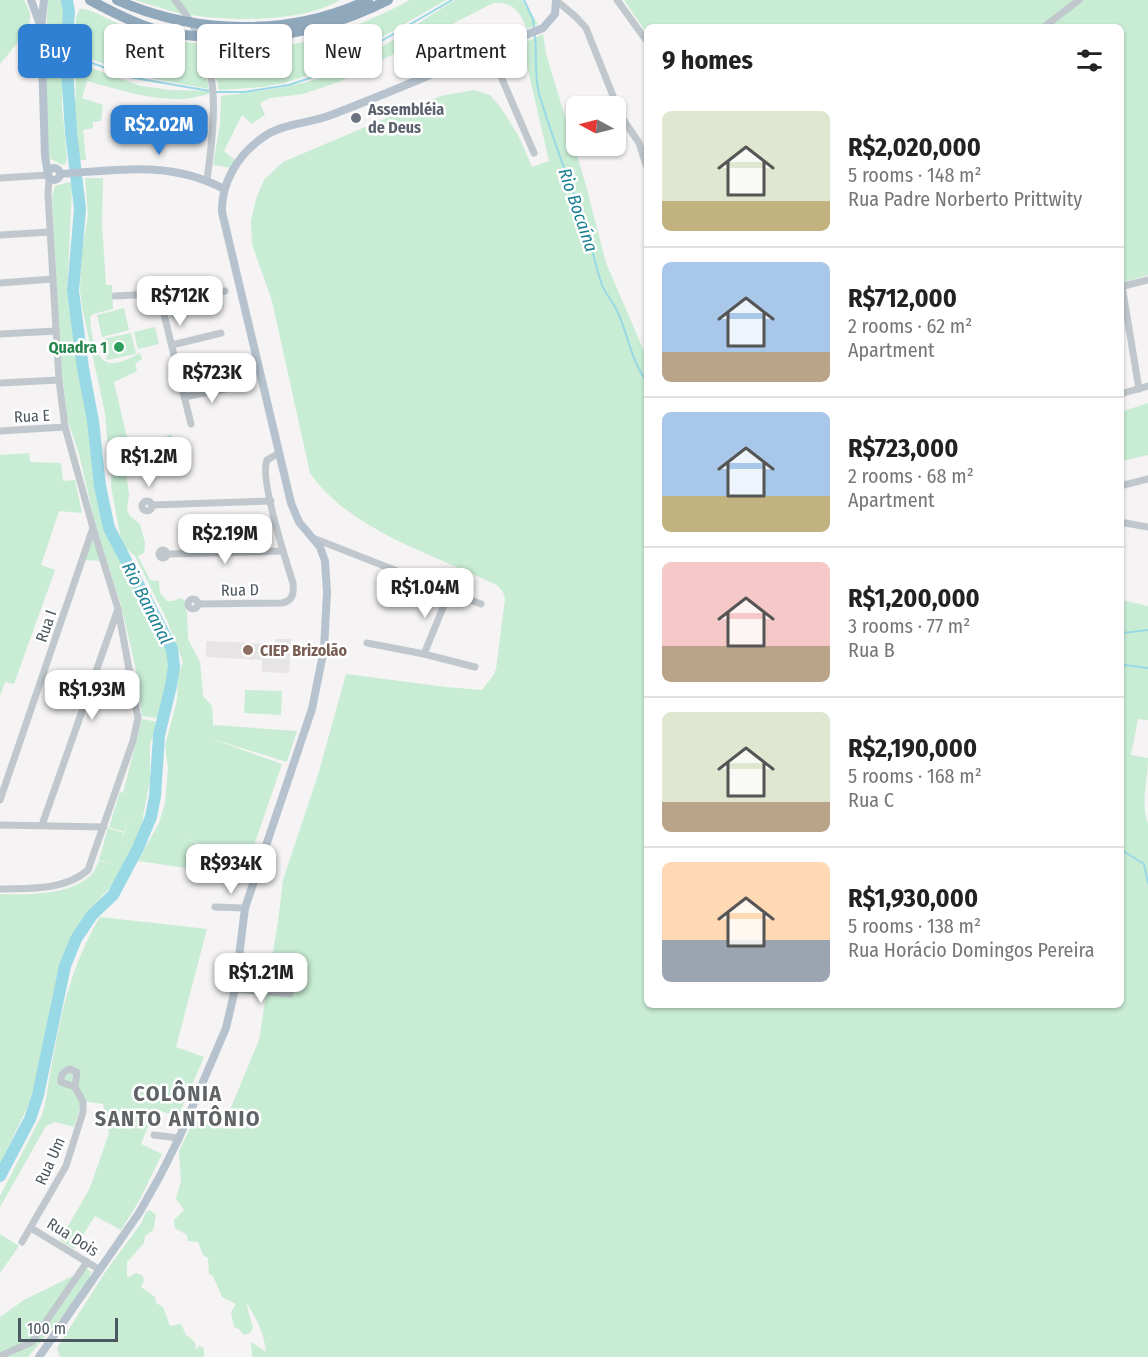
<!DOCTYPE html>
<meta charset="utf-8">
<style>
:root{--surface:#fff;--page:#f2f2f2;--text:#222;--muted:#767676;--line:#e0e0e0;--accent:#2f7fd3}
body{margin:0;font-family:"Fira Sans Condensed",sans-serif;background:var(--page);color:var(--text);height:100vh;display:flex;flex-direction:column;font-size:22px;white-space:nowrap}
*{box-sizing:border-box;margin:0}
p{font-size:20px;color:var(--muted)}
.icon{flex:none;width:33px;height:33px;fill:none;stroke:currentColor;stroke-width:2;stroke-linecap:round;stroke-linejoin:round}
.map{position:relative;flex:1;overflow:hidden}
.side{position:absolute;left:644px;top:24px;width:480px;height:984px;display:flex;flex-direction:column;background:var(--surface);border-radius:9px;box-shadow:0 2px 4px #0004}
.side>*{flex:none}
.hud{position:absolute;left:18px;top:24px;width:536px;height:54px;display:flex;gap:12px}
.needle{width:39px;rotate:277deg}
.controls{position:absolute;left:566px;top:96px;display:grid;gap:12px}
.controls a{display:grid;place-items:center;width:60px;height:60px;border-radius:9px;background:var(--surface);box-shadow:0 2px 4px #0004;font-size:30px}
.scale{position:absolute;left:18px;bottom:15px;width:100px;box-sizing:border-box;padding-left:6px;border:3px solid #4c575f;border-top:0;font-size:16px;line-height:21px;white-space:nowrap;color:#4c575f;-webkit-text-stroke:4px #fff;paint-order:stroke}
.price{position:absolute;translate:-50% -51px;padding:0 14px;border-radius:12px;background:#fff;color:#222;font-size:20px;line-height:39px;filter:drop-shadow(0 2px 3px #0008)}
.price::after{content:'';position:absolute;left:50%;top:36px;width:18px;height:14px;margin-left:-9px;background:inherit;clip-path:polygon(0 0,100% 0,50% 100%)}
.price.selected{background:var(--accent);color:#fff}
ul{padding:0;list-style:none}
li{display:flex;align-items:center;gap:18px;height:150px;padding:0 18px}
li+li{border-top:2px solid var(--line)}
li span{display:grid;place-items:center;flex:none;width:168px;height:120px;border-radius:9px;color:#555}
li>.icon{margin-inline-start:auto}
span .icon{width:72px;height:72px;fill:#fffc;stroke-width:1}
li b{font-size:26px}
h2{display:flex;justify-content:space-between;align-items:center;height:72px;padding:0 18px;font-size:26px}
.pill{padding:0 21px;border-radius:9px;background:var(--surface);box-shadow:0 2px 4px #0004;font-size:21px;line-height:54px}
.pill.selected{background:var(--accent);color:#fff}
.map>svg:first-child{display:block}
.education{fill:#e6e4e4}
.green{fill:#c8ecd4}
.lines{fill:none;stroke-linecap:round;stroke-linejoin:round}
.stream{stroke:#99d9e5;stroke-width:2}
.river{stroke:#99d9e5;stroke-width:12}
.minor{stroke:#c0c8cd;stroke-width:7}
.major{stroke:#b6c3ce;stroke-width:8}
.highway{stroke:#90a8bc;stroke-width:10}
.worship-dot{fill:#6b7280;stroke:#fff;stroke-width:2}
.leisure-dot{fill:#2e9e5b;stroke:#fff;stroke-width:2}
.education-dot{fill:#8d6e63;stroke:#fff;stroke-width:2}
.labels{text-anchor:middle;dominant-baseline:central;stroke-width:5;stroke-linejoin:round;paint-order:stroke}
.worship-label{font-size:16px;font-weight:bold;fill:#5b616d;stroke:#fff;text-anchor:start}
.leisure-label{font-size:16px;font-weight:bold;fill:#27864d;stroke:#fff;text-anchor:end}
.street-label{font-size:16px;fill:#4c575f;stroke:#fff}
.education-label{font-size:16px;font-weight:bold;fill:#785e54;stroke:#fff;text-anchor:start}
.water-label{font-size:18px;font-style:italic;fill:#1b8194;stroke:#fff}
.district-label{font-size:22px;font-weight:bold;letter-spacing:1.5px;fill:#606467;stroke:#fff}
</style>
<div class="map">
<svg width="1148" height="1357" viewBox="0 0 1148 1357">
<rect width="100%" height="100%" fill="#f5f3f3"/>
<!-- education -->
<path class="education" d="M 275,639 L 291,639 L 289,673 L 262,672 L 262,660 L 206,657 L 206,641 L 275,644 Z"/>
<!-- green -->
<g class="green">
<path d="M 0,0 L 24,0 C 27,6 31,12 30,19 C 29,31 8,54 0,64 Z"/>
<path d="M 48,0 L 64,0 L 62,107 L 67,157 L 66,163 L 62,165 L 49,158 L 44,68 Z"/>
<path d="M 135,0 L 173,0 L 184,15 Z"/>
<path d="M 178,0 L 340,0 C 301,23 233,21 190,15 Z"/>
<path d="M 410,0 L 446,0 L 337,63 L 318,72 L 284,83 L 262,87 L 219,90 L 210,48 C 278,57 351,32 410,0 Z"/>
<path d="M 455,0 L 522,0 L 538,24 L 527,29 C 520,12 513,1 493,3 L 339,82 L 303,94 L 270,98 L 260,103 L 265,115 L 252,124 L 242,115 L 224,151 L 235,160 L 232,168 L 213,165 L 220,124 L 221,96 C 258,91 298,88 333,73 C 376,55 415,24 455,0 Z"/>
<path d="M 624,0 L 1148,0 L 1148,275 L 1121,283 L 1120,27 L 646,27 L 646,32 Z"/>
<path d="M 80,9 C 89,8 98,14 106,18 C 138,34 165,39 200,44 L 209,89 L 134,75 L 75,53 L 76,17 Z"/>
<path d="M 543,34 L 546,54 L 585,182 L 606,263 L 646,356 L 646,1005 L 1120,1005 L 1121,600 L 1148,606 L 1148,720 L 1138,719 L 1131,755 L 1148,758 C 1148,781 1140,802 1148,824 L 1148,1357 L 252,1357 L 251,1342 L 266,1352 C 264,1333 257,1318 246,1303 L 253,1328 L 250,1333 L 244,1335 L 239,1329 L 234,1327 L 231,1312 L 236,1304 L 222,1297 L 213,1276 L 209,1274 L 208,1258 L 203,1255 L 198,1242 L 188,1241 L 187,1235 L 175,1228 L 174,1220 L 184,1210 L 176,1199 L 181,1181 L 179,1151 L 194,1120 L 222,1129 L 259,1040 L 278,921 L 283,880 L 318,775 L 346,674 L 446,687 L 482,690 L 493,676 L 496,669 L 505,599 L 503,592 L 498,586 C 437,555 351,532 310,473 L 272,301 L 252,244 L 251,221 L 256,199 L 264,180 L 283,162 L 396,114 L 441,96 L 474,90 L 490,95 L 501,108 L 518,135 L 532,167 L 549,161 L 522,44 Z"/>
<path d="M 75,62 L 141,86 L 171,90 L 209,91 L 209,94 C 200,96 190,99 181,99 C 149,100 117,89 87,81 L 82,98 L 103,105 L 101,121 L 93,122 L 93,128 L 83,130 L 86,160 L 80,160 L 77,156 L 71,116 L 76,96 Z"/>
<path d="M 85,178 L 103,178 L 102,225 L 106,285 L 112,285 L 113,309 L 93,314 L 90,317 C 91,331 94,364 113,363 C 122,363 132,357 140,353 L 142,359 L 135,364 L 137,371 L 114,382 L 126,434 L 133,449 L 172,434 L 171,473 L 157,474 L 147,460 L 124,461 L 129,494 L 127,510 L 130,516 L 140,524 L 145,543 L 144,553 L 138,556 L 150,580 L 159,581 L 160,593 L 167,601 L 173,601 L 181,598 L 184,600 L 187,613 L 188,639 L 200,662 L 203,696 L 212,706 L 213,725 L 297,731 L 287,762 L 209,738 L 282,764 L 249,860 L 176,835 L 254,864 L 250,877 L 138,861 L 159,823 L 165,803 L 168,768 L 165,746 L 177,700 L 178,674 L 183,662 L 166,618 L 135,556 L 122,545 L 111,486 L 112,463 L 107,439 L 105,413 L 82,307 L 80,290 L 82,249 L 88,215 Z"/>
<path d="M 70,182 L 72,187 L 67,295 L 91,417 L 98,489 L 107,529 L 154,619 L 168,653 L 169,676 L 159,718 L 142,716 L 135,665 L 121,605 L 96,527 L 79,454 L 67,418 L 61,362 L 52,197 L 55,186 Z"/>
<path d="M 222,297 L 224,307 L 173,319 L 170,310 Z"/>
<path d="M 124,308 L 129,330 L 102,337 L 97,315 Z"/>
<path d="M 155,327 L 159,344 L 138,349 L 134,332 Z"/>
<path d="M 131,333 L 136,354 L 107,360 L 103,339 Z"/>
<path d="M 1148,403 L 1148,455 L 1121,461 L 1121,412 Z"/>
<path d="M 29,453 L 30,462 L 61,463 L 63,481 L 75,480 L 82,513 L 59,511 L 41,565 L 55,570 L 14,684 L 5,682 L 0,696 L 0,455 Z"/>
<path d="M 94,536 L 100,561 L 84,560 Z"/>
<path d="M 245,690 L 282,691 L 281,715 L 244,713 Z"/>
<path d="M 142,719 L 158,722 L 150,744 L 150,780 L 140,832 L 130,858 L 118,879 L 86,913 L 69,941 L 57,976 L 34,1088 L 27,1108 L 0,1164 L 0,894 C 26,895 69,895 89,877 C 94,873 96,867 99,861 L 115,865 L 99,860 L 108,828 L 124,833 L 119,851 L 130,815 L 124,832 L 109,827 L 120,792 L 123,793 Z"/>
<path d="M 100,917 L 207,929 L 176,1047 L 204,1057 L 178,1117 L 155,1109 L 141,1144 L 162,1154 L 139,1201 L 121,1230 L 95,1216 L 74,1249 L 60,1240 L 90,1188 L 109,1133 L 103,1104 L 82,1101 L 74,1127 L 55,1122 L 46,1126 L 0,1207 L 0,1196 L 42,1115 L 45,1104 C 56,1040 65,974 100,917 Z"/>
<path d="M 150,1210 L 156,1215 L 153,1230 L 145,1236 L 144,1243 L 127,1262 L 127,1276 L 129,1277 L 136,1273 L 142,1275 L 144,1280 L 141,1287 L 155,1297 L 156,1303 L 163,1307 L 170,1326 L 181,1324 L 186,1335 L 195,1342 L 196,1350 L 199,1346 L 204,1348 L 204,1357 L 60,1357 L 57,1348 L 104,1274 L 142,1222 L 146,1212 Z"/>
<path d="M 0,1234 L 19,1246 L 0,1273 Z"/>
<path d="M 87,1269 L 91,1272 L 90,1278 L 65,1313 L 28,1357 L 0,1357 L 0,1317 L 24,1300 Z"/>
</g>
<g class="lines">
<!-- stream -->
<g class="stream">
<path d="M 524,0 L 533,19 L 534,29"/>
<path d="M 535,35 C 537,54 534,75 539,94 C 552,136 566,174 582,215 C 590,237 594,262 602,285 C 606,295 614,303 618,313 C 628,334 631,361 646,380"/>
<path d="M 66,53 L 129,77 L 210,91"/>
<path d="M 216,92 L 244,92 L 289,85 L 328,72 L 452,0"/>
<path d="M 1120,629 L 1123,633 L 1148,630"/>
<path d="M 1120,667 L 1125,665 L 1148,668"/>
<path d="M 1120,849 L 1144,864 L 1148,883"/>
</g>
<!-- river -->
<path class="river" d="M 0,1176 L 30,1119 L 38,1095 L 65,966 L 76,939 L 92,915 L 113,895 L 138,848 L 151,817 L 155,796 L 159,735 L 171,686 L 174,666 L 172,649 L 109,528 L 100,486 L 93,421 L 83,368 L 73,291 L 80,209 L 71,132 L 66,53 L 69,12 L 67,0"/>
<!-- minor -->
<g class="minor">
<path d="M 175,0 C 223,58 216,111 207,180"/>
<path d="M 617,0 L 646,40"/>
<path d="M 557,1 L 576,17 L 586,28 L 621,116 L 639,143 L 646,165"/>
<path d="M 1044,27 L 1079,0"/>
<path d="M 489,49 L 534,153"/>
<path d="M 0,178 L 48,175"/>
<path d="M 0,235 L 50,232"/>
<path d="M 0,283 L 53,279"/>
<path d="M 1122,286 L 1139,389"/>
<path d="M 1120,287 L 1148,280"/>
<path d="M 115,296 L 153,294 L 160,298 L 191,424"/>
<path d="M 162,305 L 225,291"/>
<path d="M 0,334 L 56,331"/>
<path d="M 172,345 L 221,333"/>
<path d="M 0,383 L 59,380"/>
<path d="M 1120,394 L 1148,386"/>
<path d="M 184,397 L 235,387"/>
<path d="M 0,431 L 65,427"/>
<path d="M 1120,486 L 1148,479"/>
<circle cx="147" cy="506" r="5"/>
<path d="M 152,505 L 271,501"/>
<path d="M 1120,522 L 1148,527"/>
<path d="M 313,538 L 481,604"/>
<circle cx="163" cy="554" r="4"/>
<path d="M 167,554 L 283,551"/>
<circle cx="193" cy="604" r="5"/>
<path d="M 199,604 L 282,603 C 293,601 294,593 293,583 C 286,561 259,478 267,460 L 279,453"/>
<path d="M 367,643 L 424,654 L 475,667"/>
<path d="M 424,654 L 449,593"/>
<path d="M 0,800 L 93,528"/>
<path d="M 0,825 L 104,827"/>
<path d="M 42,825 L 118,609"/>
<path d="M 0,889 C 29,888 64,891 88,870 L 133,741 L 138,718 L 118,609 L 93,528 L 65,427 L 59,380 L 48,195 L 49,177"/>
<path d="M 215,907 L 245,908"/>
<path d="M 235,989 L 290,994"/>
<path d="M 154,1135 L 179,1138"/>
<path d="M 31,1228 L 100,1270"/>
<path d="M 22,1242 L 66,1166 L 83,1112 L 83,1102 L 75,1087 L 61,1082 C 60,1075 64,1071 70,1069 L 77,1072 L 75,1087"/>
<path d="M 0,1356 L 32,1342 L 87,1262"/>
</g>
<!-- major -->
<g class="major">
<path d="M 31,0 L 39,22"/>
<path d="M 44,0 L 41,28 L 45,156 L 48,174"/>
<circle cx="54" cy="174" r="6"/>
<path d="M 60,174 C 117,170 171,160 224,189"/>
<path d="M 39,1357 L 139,1213 L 160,1176 L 179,1138 L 226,1028 L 235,989 L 245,908 L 312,709 L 324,649 L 327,592 L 325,561 L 320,547 L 299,522 L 291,503 L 222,212 C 221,183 238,155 262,138 C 282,123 308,124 331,115 C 402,88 472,57 543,28 L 555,14 L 556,0"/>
</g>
<!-- highway -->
<g class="highway">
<path d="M 90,0 C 112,12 133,23 157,30 C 170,34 184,35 197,36 C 265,44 328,30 388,0"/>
<path d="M 117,0 C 195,35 290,37 368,0"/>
</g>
</g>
<!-- markers -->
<circle class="worship-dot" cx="356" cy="118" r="6"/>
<circle class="leisure-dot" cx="119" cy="347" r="6"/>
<circle class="education-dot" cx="248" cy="650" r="6"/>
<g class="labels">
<!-- worship labels -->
<g class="worship-label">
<text x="368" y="109">Assembléia<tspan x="368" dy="18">de Deus</tspan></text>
</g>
<!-- leisure labels -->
<g class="leisure-label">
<text x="107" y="347">Quadra 1</text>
</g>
<!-- street labels -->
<g class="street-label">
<text transform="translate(32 416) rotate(-3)">Rua E</text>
<text transform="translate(240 590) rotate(-1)">Rua D</text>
<text transform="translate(46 626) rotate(-71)">Rua I</text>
<text transform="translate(50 1161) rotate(-66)">Rua Um</text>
<text transform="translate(73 1237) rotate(32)">Rua Dois</text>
</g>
<!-- education labels -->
<g class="education-label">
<text x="260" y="650">CIEP Brizolão</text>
</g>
<!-- water labels -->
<g class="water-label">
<text transform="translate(578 210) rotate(71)">Rio Bocaína</text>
<text transform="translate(147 603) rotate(63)">Rio Bananal</text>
</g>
<!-- district labels -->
<g class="district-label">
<text x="178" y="1093">COLÔNIA<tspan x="178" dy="25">SANTO ANTÔNIO</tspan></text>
</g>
</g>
</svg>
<div class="controls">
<a><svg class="needle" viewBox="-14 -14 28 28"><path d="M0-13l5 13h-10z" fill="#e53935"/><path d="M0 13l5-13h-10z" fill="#767676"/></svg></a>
</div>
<div class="scale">100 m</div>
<b class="price selected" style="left:159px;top:156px">R$2.02M</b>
<b class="price" style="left:180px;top:327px">R$712K</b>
<b class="price" style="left:212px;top:404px">R$723K</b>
<b class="price" style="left:149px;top:488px">R$1.2M</b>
<b class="price" style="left:225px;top:565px">R$2.19M</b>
<b class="price" style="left:425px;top:619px">R$1.04M</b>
<b class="price" style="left:92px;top:721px">R$1.93M</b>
<b class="price" style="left:231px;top:895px">R$934K</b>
<b class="price" style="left:261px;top:1004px">R$1.21M</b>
<div class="hud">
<a class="pill selected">Buy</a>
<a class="pill">Rent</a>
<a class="pill">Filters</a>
<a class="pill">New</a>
<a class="pill">Apartment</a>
</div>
<section class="side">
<h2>9 homes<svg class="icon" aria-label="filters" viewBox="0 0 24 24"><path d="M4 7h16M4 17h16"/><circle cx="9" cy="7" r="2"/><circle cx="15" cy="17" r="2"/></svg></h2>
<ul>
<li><span style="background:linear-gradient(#dfe7d0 75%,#c2b280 0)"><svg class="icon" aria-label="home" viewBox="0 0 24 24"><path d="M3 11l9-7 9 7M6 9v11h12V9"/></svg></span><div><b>R$2,020,000</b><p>5 rooms · 148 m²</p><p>Rua Padre Norberto Prittwity</p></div></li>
<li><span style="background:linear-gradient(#a9c7e8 75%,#b9a48a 0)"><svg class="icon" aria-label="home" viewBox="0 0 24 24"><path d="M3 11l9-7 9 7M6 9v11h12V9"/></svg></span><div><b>R$712,000</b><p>2 rooms · 62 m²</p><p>Apartment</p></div></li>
<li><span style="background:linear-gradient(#a9c7e8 70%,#c2b280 0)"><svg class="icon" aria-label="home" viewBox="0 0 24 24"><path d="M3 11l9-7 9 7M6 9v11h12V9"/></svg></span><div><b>R$723,000</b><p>2 rooms · 68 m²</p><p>Apartment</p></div></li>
<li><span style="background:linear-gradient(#f6c9c9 70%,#b9a48a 0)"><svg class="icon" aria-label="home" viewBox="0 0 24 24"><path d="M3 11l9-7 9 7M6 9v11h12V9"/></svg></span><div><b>R$1,200,000</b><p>3 rooms · 77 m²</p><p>Rua B</p></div></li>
<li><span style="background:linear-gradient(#dfe7d0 75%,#b9a48a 0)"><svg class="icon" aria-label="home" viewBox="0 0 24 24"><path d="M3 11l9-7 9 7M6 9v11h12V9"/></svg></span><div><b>R$2,190,000</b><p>5 rooms · 168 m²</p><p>Rua C</p></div></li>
<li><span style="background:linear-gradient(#ffd9b3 65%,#9aa5b1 0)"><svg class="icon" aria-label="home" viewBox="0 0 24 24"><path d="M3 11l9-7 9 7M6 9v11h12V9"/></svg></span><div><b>R$1,930,000</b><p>5 rooms · 138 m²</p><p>Rua Horácio Domingos Pereira</p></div></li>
</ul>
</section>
</div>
